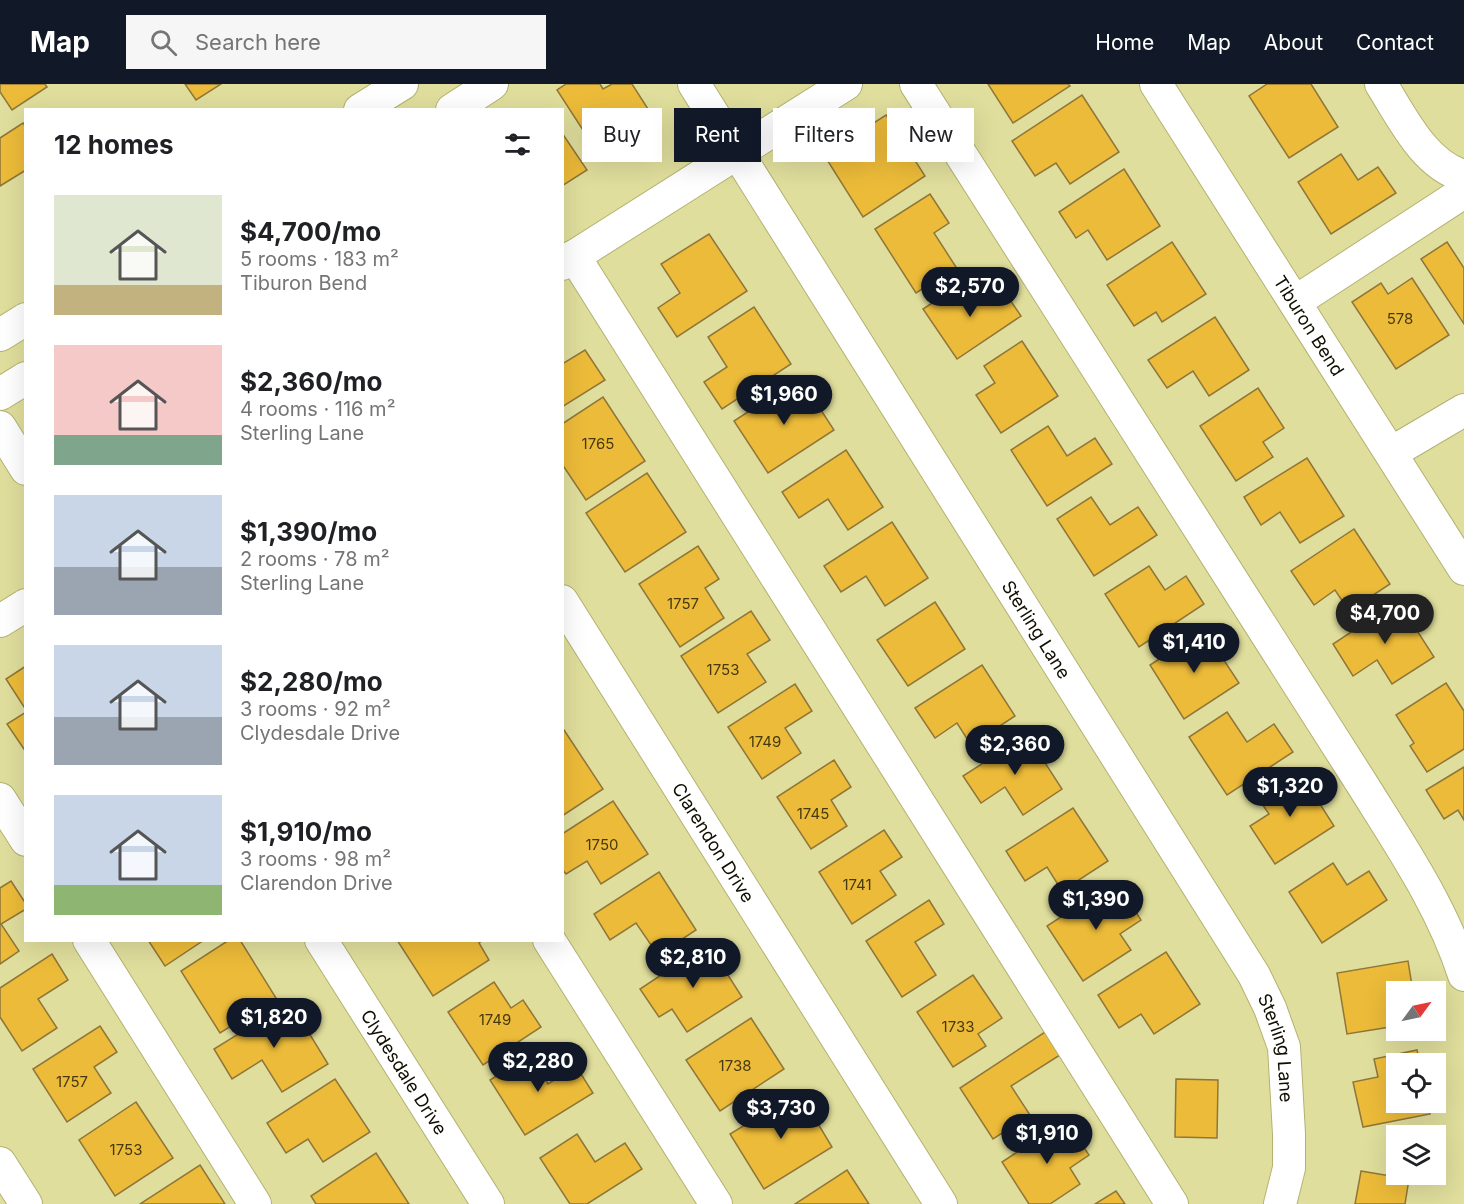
<!DOCTYPE html>
<meta charset="utf-8">
<style>
:root{--surface:#fff;--page:#f6f6f6;--text:#202124;--muted:#757577;--accent:#111827}
body{margin:0;font-family:Inter,sans-serif;background:var(--page);color:var(--text);height:100vh;display:flex;flex-direction:column;font-size:22px;white-space:nowrap}
*{box-sizing:border-box;margin:0}
p{font-size:20px;color:var(--muted)}
.icon{flex:none;width:33px;height:33px;fill:none;stroke:currentColor;stroke-width:2;stroke-linecap:round;stroke-linejoin:round}
.map{position:relative;flex:1;overflow:hidden}
.sheet{position:absolute;left:24px;top:24px;width:540px;height:834px;display:flex;flex-direction:column;background:var(--surface);border-radius:0px;box-shadow:0 6px 24px #0002}
.sheet>*{flex:none}
.top-card{position:absolute;left:582px;top:24px;width:570px;height:54px;display:flex;gap:12px}
.needle{width:39px;rotate:57deg}
.fabs{position:absolute;left:1386px;top:897px;display:grid;gap:12px}
.fabs a{display:grid;place-items:center;width:60px;height:60px;border-radius:0px;background:var(--surface);box-shadow:0 6px 24px #0002;font-size:30px}
.price{position:absolute;translate:-50% -51px;padding:0 14px;border-radius:21px;background:var(--accent);color:#fff;font-size:20px;line-height:39px;filter:drop-shadow(0 2px 3px #0008)}
.price::after{content:'';position:absolute;left:50%;top:36px;width:18px;height:14px;margin-left:-9px;background:inherit;clip-path:polygon(0 0,100% 0,50% 100%)}
.price.active{background:#222;color:#fff}
ul{padding:0;list-style:none}
li{display:flex;align-items:center;gap:18px;height:150px;padding:0 30px}
li span{display:grid;place-items:center;flex:none;width:168px;height:120px;border-radius:0px;color:#555}
li>.icon{margin-inline-start:auto}
span .icon{width:72px;height:72px;fill:#fffc;stroke-width:1}
li b{font-size:26px}
h2{display:flex;justify-content:space-between;align-items:center;height:72px;padding:0 30px;font-size:26px}
.chip{padding:0 21px;border-radius:0px;background:var(--surface);box-shadow:0 6px 24px #0002;font-size:21px;line-height:54px}
.chip.active{background:var(--accent);color:#fff}
header{display:flex;align-items:center;gap:36px;box-sizing:border-box;height:84px;padding:0 30px;background:var(--accent);color:#fff}
header strong{font-size:28px}
nav{display:flex;gap:33px;margin-inline-start:auto;font-size:21px}
.search{width:420px;height:54px;background:var(--page);display:flex;align-items:center;gap:15px;box-sizing:border-box;padding:0 21px;border-radius:0px;color:var(--muted);font-size:22px}
.map>svg:first-child{display:block}
.building{fill:#ecbb39;stroke:#8f7639;stroke-width:1.5}
.lines{fill:none;stroke-linecap:round;stroke-linejoin:round}
.minor-casing{stroke:#b3b271;stroke-width:34}
.minor{stroke:#fff;stroke-width:32}
.labels{text-anchor:middle;dominant-baseline:central;stroke-width:5;stroke-linejoin:round;paint-order:stroke}
.number-label{font-size:15px;fill:#46390e}
.street-label{font-size:18px;fill:#0f0e00;stroke:#edeca8}
</style>
<header>
<strong>Map</strong>
<div class="search"><svg class="icon" aria-label="search" viewBox="0 0 24 24"><circle cx="10" cy="10" r="6"/><path d="M15 15l6 6"/></svg>Search here</div>
<nav><a>Home</a><a>Map</a><a>About</a><a>Contact</a></nav>
</header>
<div class="map">
<svg width="1464" height="1120" viewBox="0 0 1464 1120">
<rect width="100%" height="100%" fill="#e0de9c"/>
<!-- building -->
<g class="building">
<path d="M 0,0 L 45,0 L 47,3 L 12,26 L 0,8 Z"/>
<path d="M 185,0 L 221,0 L 196,16 Z"/>
<path d="M 566,0 L 600,0 L 603,5 L 612,0 L 632,0 L 657,39 L 601,74 L 557,6 Z"/>
<path d="M 988,0 L 1068,0 L 1070,2 L 1013,39 Z"/>
<path d="M 1267,0 L 1311,0 L 1338,43 L 1289,74 L 1249,12 Z"/>
<path d="M 1082,11 L 1119,68 L 1070,100 L 1056,79 L 1035,92 L 1012,57 Z"/>
<path d="M 886,31 L 925,92 L 863,133 L 824,71 Z"/>
<path d="M 23,39 L 26,43 L 26,86 L 0,102 L 0,54 Z"/>
<path d="M 562,49 L 587,86 L 562,102 Z"/>
<path d="M 1341,70 L 1358,96 L 1378,83 L 1396,109 L 1331,150 L 1298,98 Z"/>
<path d="M 1124,85 L 1160,142 L 1107,176 L 1088,146 L 1076,154 L 1059,128 Z"/>
<path d="M 930,110 L 949,139 L 934,149 L 956,183 L 916,209 L 875,145 Z"/>
<path d="M 709,150 L 747,207 L 677,253 L 658,224 L 680,209 L 661,180 Z"/>
<path d="M 1172,158 L 1206,210 L 1162,238 L 1156,228 L 1134,242 L 1107,201 Z"/>
<path d="M 1447,158 L 1464,184 L 1464,240 L 1421,175 Z"/>
<path d="M 1412,194 L 1449,251 L 1396,285 L 1352,218 L 1381,199 L 1388,210 Z"/>
<path d="M 967,196 L 983,221 L 1004,207 L 1021,232 L 957,275 L 923,225 Z"/>
<path d="M 754,223 L 791,280 L 722,325 L 704,298 L 727,283 L 708,253 Z"/>
<path d="M 1215,233 L 1249,286 L 1209,312 L 1193,287 L 1167,304 L 1148,276 Z"/>
<path d="M 1022,257 L 1058,312 L 1001,349 L 976,311 L 995,299 L 984,282 Z"/>
<path d="M 585,266 L 605,296 L 562,323 L 562,278 L 564,279 Z"/>
<path d="M 800,294 L 834,346 L 768,389 L 734,337 Z"/>
<path d="M 1258,304 L 1284,344 L 1263,358 L 1273,373 L 1236,397 L 1200,342 Z"/>
<path d="M 603,313 L 645,377 L 586,416 L 562,380 L 562,340 Z"/>
<path d="M 1048,342 L 1067,372 L 1095,354 L 1112,380 L 1047,422 L 1011,366 Z"/>
<path d="M 846,366 L 883,423 L 848,446 L 828,415 L 799,434 L 782,408 Z"/>
<path d="M 1307,374 L 1344,432 L 1300,459 L 1280,428 L 1261,441 L 1244,413 Z"/>
<path d="M 647,389 L 686,448 L 625,488 L 586,429 Z"/>
<path d="M 1091,413 L 1110,441 L 1138,423 L 1157,451 L 1094,492 L 1057,435 Z"/>
<path d="M 892,438 L 928,494 L 885,522 L 866,492 L 841,508 L 824,482 Z"/>
<path d="M 1354,445 L 1390,500 L 1349,527 L 1335,506 L 1314,521 L 1291,487 Z"/>
<path d="M 698,462 L 719,495 L 705,504 L 724,534 L 680,563 L 639,500 Z"/>
<path d="M 1149,482 L 1165,506 L 1186,492 L 1204,520 L 1139,563 L 1105,510 Z"/>
<path d="M 1398,517 L 1434,573 L 1392,600 L 1377,576 L 1353,592 L 1333,560 Z"/>
<path d="M 935,518 L 965,565 L 908,602 L 877,556 Z"/>
<path d="M 751,527 L 770,556 L 747,570 L 766,598 L 718,629 L 681,572 Z"/>
<path d="M 1204,546 L 1239,599 L 1184,635 L 1150,581 Z"/>
<path d="M 982,581 L 1015,632 L 971,661 L 957,639 L 935,654 L 915,624 Z"/>
<path d="M 26,582 L 26,626 L 6,595 Z"/>
<path d="M 1446,599 L 1464,627 L 1464,665 L 1427,688 L 1410,662 L 1414,659 L 1396,631 Z"/>
<path d="M 795,600 L 812,627 L 785,644 L 801,669 L 762,695 L 728,643 Z"/>
<path d="M 26,628 L 26,668 L 7,640 Z"/>
<path d="M 1227,628 L 1247,658 L 1274,640 L 1293,668 L 1227,711 L 1189,653 Z"/>
<path d="M 564,646 L 603,705 L 562,732 L 562,647 Z"/>
<path d="M 1027,651 L 1062,705 L 1023,731 L 1005,703 L 981,719 L 963,692 Z"/>
<path d="M 834,676 L 851,703 L 831,716 L 847,742 L 811,765 L 777,713 Z"/>
<path d="M 1464,683 L 1464,736 L 1458,726 L 1444,735 L 1426,706 Z"/>
<path d="M 1299,687 L 1334,742 L 1275,780 L 1250,742 L 1269,730 L 1258,714 Z"/>
<path d="M 613,717 L 648,770 L 601,800 L 587,777 L 566,790 L 562,785 L 562,750 Z"/>
<path d="M 1073,724 L 1108,777 L 1062,807 L 1047,783 L 1025,797 L 1006,767 Z"/>
<path d="M 884,746 L 902,773 L 880,787 L 896,811 L 852,840 L 819,788 Z"/>
<path d="M 1333,779 L 1347,801 L 1369,787 L 1387,816 L 1322,859 L 1289,808 Z"/>
<path d="M 659,788 L 696,846 L 658,871 L 636,839 L 610,856 L 594,830 Z"/>
<path d="M 11,797 L 26,820 L 26,825 L 1,840 L 19,867 L 0,880 L 0,804 Z"/>
<path d="M 1116,797 L 1141,836 L 1120,850 L 1131,866 L 1083,897 L 1047,842 Z"/>
<path d="M 929,816 L 944,840 L 915,858 L 936,891 L 902,913 L 866,857 Z"/>
<path d="M 148,856 L 204,856 L 165,882 Z"/>
<path d="M 229,856 L 240,856 L 276,914 L 220,949 L 181,887 Z"/>
<path d="M 397,856 L 483,856 L 479,859 L 489,876 L 433,912 Z"/>
<path d="M 708,860 L 742,913 L 687,948 L 672,925 L 659,933 L 640,905 Z"/>
<path d="M 1166,868 L 1200,920 L 1154,950 L 1141,930 L 1119,944 L 1098,911 Z"/>
<path d="M 52,870 L 68,896 L 38,915 L 57,944 L 22,967 L 0,933 L 0,904 Z"/>
<path d="M 1408,877 L 1413,908 L 1396,908 L 1396,942 L 1347,950 L 1337,889 Z"/>
<path d="M 973,891 L 1002,934 L 978,950 L 986,962 L 953,983 L 917,928 Z"/>
<path d="M 494,898 L 511,924 L 523,916 L 541,943 L 483,981 L 448,928 Z"/>
<path d="M 290,918 L 328,980 L 282,1008 L 262,976 L 232,995 L 214,965 Z"/>
<path d="M 751,934 L 784,985 L 720,1027 L 686,976 Z"/>
<path d="M 100,942 L 117,968 L 94,983 L 111,1009 L 67,1038 L 33,985 Z"/>
<path d="M 1045,948 L 1060,971 L 1011,1002 L 1030,1031 L 993,1055 L 960,1004 Z"/>
<path d="M 1417,966 L 1420,980 L 1396,980 L 1396,1018 L 1428,1018 L 1430,1030 L 1363,1043 L 1353,998 L 1378,993 L 1374,975 Z"/>
<path d="M 530,971 L 548,1000 L 576,982 L 593,1009 L 525,1051 L 490,996 Z"/>
<path d="M 335,995 L 370,1048 L 323,1078 L 308,1055 L 286,1069 L 267,1039 Z"/>
<path d="M 1176,995 L 1218,996 L 1217,1054 L 1175,1053 Z"/>
<path d="M 799,1008 L 832,1063 L 764,1105 L 730,1050 Z"/>
<path d="M 136,1018 L 173,1074 L 115,1112 L 79,1056 Z"/>
<path d="M 1066,1036 L 1089,1071 L 1070,1084 L 1080,1100 L 1050,1120 L 1029,1120 L 1002,1078 Z"/>
<path d="M 577,1050 L 595,1078 L 625,1059 L 642,1085 L 587,1120 L 570,1120 L 540,1074 Z"/>
<path d="M 376,1069 L 409,1120 L 316,1120 L 311,1112 Z"/>
<path d="M 200,1081 L 225,1120 L 140,1120 Z"/>
<path d="M 847,1086 L 869,1120 L 795,1120 Z"/>
<path d="M 1361,1087 L 1409,1095 L 1405,1120 L 1355,1120 Z"/>
<path d="M 1116,1107 L 1125,1120 L 1095,1120 Z"/>
</g>
<g class="lines">
<defs>
<g id="minor">
<path id="s1" d="M 694,0 L 1254,891 L 1270,924 L 1284,963 L 1289,1050 L 1289,1084 L 1280,1120"/>
<path d="M 916,0 L 1362,700 C 1400,761 1442,822 1464,891"/>
<path id="s2" d="M 1156,0 L 1464,485"/>
<path d="M 1381,0 C 1402,33 1424,81 1464,92"/>
<path d="M 360,26 L 402,0"/>
<path d="M 452,26 L 492,0"/>
<path d="M 574,172 L 1172,1120"/>
<path d="M 562,180 L 846,0"/>
<path d="M 1295,218 L 1464,108"/>
<path d="M 0,251 L 26,235"/>
<path d="M 0,310 L 26,294"/>
<path d="M 0,343 L 26,385"/>
<path d="M 1391,369 L 1464,326"/>
<path id="s3" d="M 562,517 L 941,1120"/>
<path d="M 0,537 L 26,521"/>
<path d="M 0,715 L 26,756"/>
<path d="M 89,856 L 255,1120"/>
<path id="s4" d="M 321,856 L 488,1120"/>
<path d="M 549,856 L 716,1120"/>
<path d="M 0,1079 L 26,1120"/>
</g>
</defs>
<!-- minor casing -->
<use href="#minor" class="minor-casing"/>
<!-- minor -->
<use href="#minor" class="minor"/>
</g>
<g class="labels">
<!-- number labels -->
<g class="number-label">
<text x="1400" y="234">578</text>
<text x="598" y="359">1765</text>
<text x="683" y="519">1757</text>
<text x="723" y="585">1753</text>
<text x="765" y="657">1749</text>
<text x="813" y="729">1745</text>
<text x="602" y="760">1750</text>
<text x="857" y="800">1741</text>
<text x="495" y="935">1749</text>
<text x="958" y="942">1733</text>
<text x="735" y="981">1738</text>
<text x="72" y="997">1757</text>
<text x="126" y="1065">1753</text>
</g>
<!-- street labels -->
<g class="street-label">
<text stroke="none"><textPath href="#s2" startOffset="286">Tiburon Bend</textPath></text>
<text stroke="none"><textPath href="#s1" startOffset="644">Sterling Lane</textPath></text>
<text stroke="none"><textPath href="#s3" startOffset="285">Clarendon Drive</textPath></text>
<text stroke="none"><textPath href="#s1" startOffset="1130">Sterling Lane</textPath></text>
<text stroke="none"><textPath href="#s4" startOffset="156">Clydesdale Drive</textPath></text>
</g>
</g>
</svg>
<div class="fabs">
<a><svg class="needle" viewBox="-14 -14 28 28"><path d="M0-13l5 13h-10z" fill="#e53935"/><path d="M0 13l5-13h-10z" fill="#757577"/></svg></a>
<a><svg class="icon" aria-label="locate" viewBox="0 0 24 24"><circle cx="12" cy="12" r="6"/><path d="M12 2v4M12 18v4M2 12h4M18 12h4"/></svg></a>
<a><svg class="icon" aria-label="layers" viewBox="0 0 24 24"><path d="M12 4l9 5-9 5-9-5zM3 14l9 5 9-5"/></svg></a>
</div>
<b class="price" style="left:970px;top:234px">$2,570</b>
<b class="price" style="left:784px;top:342px">$1,960</b>
<b class="price active" style="left:1385px;top:561px">$4,700</b>
<b class="price" style="left:1194px;top:590px">$1,410</b>
<b class="price" style="left:1015px;top:692px">$2,360</b>
<b class="price" style="left:1290px;top:734px">$1,320</b>
<b class="price" style="left:1096px;top:847px">$1,390</b>
<b class="price" style="left:693px;top:905px">$2,810</b>
<b class="price" style="left:274px;top:965px">$1,820</b>
<b class="price" style="left:538px;top:1009px">$2,280</b>
<b class="price" style="left:781px;top:1056px">$3,730</b>
<b class="price" style="left:1047px;top:1081px">$1,910</b>
<div class="top-card">
<a class="chip">Buy</a>
<a class="chip active">Rent</a>
<a class="chip">Filters</a>
<a class="chip">New</a>
</div>
<section class="sheet">
<h2>12 homes<svg class="icon" aria-label="filters" viewBox="0 0 24 24"><path d="M4 7h16M4 17h16"/><circle cx="9" cy="7" r="2"/><circle cx="15" cy="17" r="2"/></svg></h2>
<ul>
<li><span style="background:linear-gradient(#dfe7d0 75%,#c2b280 0)"><svg class="icon" aria-label="home" viewBox="0 0 24 24"><path d="M3 11l9-7 9 7M6 9v11h12V9"/></svg></span><div><b>$4,700/mo</b><p>5 rooms · 183 m²</p><p>Tiburon Bend</p></div></li>
<li><span style="background:linear-gradient(#f6c9c9 75%,#7fa58c 0)"><svg class="icon" aria-label="home" viewBox="0 0 24 24"><path d="M3 11l9-7 9 7M6 9v11h12V9"/></svg></span><div><b>$2,360/mo</b><p>4 rooms · 116 m²</p><p>Sterling Lane</p></div></li>
<li><span style="background:linear-gradient(#c9d6e8 60%,#9aa5b1 0)"><svg class="icon" aria-label="home" viewBox="0 0 24 24"><path d="M3 11l9-7 9 7M6 9v11h12V9"/></svg></span><div><b>$1,390/mo</b><p>2 rooms · 78 m²</p><p>Sterling Lane</p></div></li>
<li><span style="background:linear-gradient(#c9d6e8 60%,#9aa5b1 0)"><svg class="icon" aria-label="home" viewBox="0 0 24 24"><path d="M3 11l9-7 9 7M6 9v11h12V9"/></svg></span><div><b>$2,280/mo</b><p>3 rooms · 92 m²</p><p>Clydesdale Drive</p></div></li>
<li><span style="background:linear-gradient(#c9d6e8 75%,#8fb573 0)"><svg class="icon" aria-label="home" viewBox="0 0 24 24"><path d="M3 11l9-7 9 7M6 9v11h12V9"/></svg></span><div><b>$1,910/mo</b><p>3 rooms · 98 m²</p><p>Clarendon Drive</p></div></li>
</ul>
</section>
</div>
